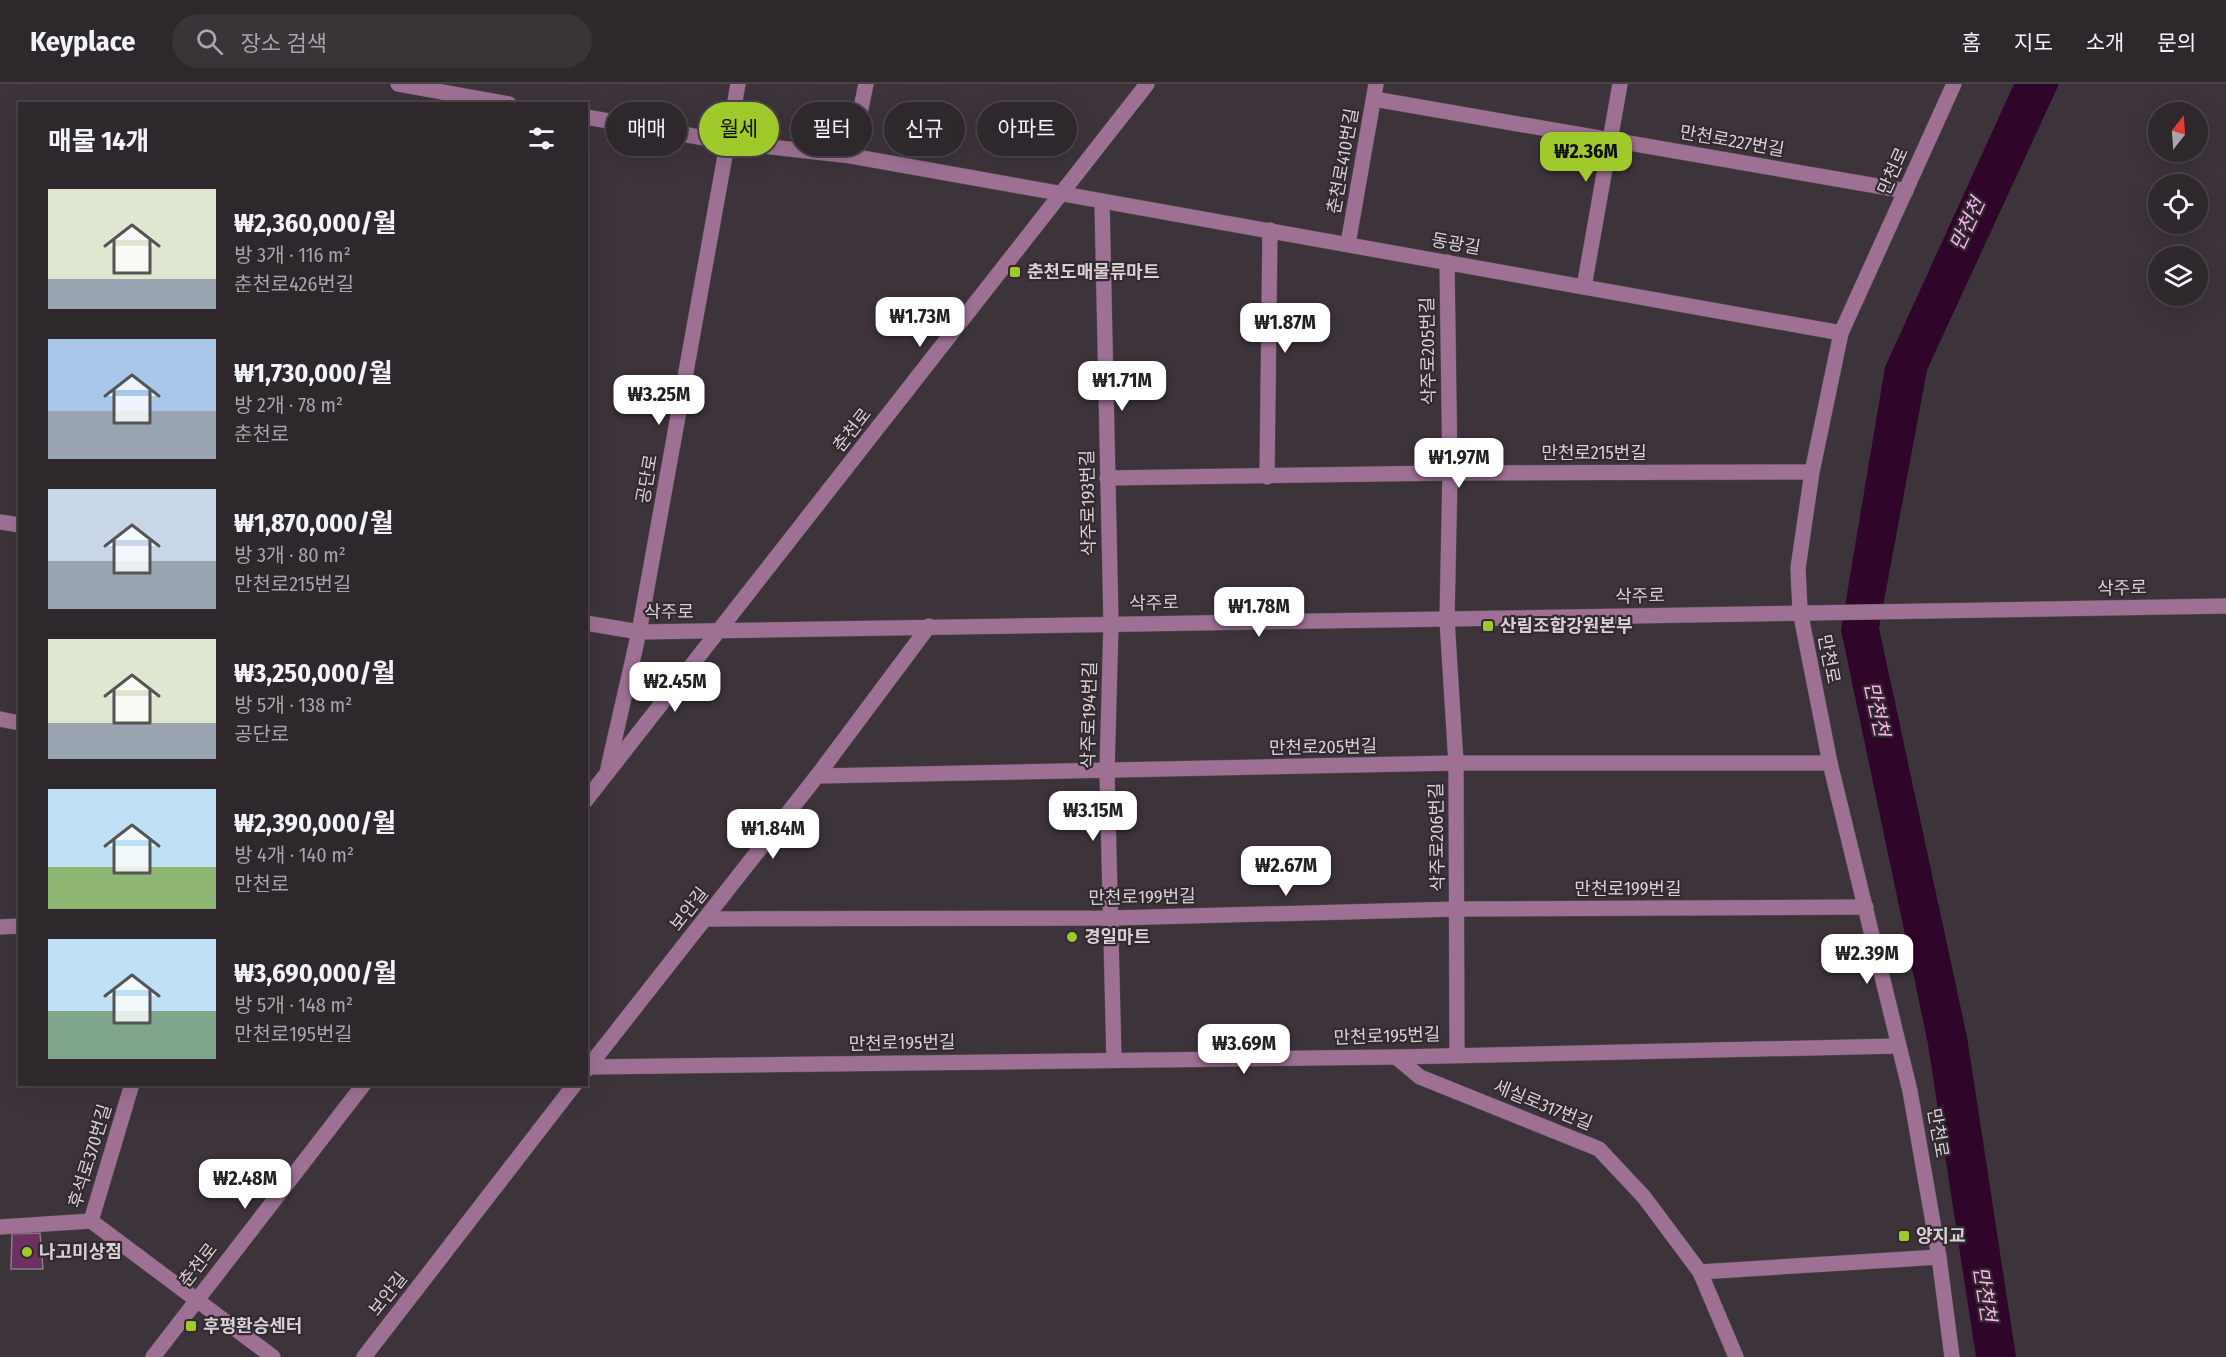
<!DOCTYPE html>
<html lang="ko">
<meta charset="utf-8">
<style>
:root{--surface:#2e272c;--page:#3a3338;--text:#f1f3f6;--muted:#a7a5a9;--line:#494448;--accent:#a0c92c}
body{margin:0;font-family:"Fira Sans Condensed","Noto Sans KR",sans-serif;background:var(--page);color:var(--text);height:100vh;display:flex;flex-direction:column;font-size:22px;white-space:nowrap}
*{box-sizing:border-box;margin:0}
p{font-size:20px;color:var(--muted)}
.icon{flex:none;width:33px;height:33px;fill:none;stroke:currentColor;stroke-width:2;stroke-linecap:round;stroke-linejoin:round}
.map{position:relative;flex:1;overflow:hidden}
.side{position:absolute;left:18px;top:18px;width:570px;height:984px;display:flex;flex-direction:column;background:var(--surface);border-radius:0px;box-shadow:0 6px 24px #0002,0 0 0 2px var(--line)}
.side>*{flex:none}
.top-card{position:absolute;left:606px;top:18px;width:570px;height:54px;display:flex;gap:12px}
.needle{width:39px;rotate:17deg}
.tools{position:absolute;left:2148px;top:18px;display:grid;gap:12px}
.tools a{display:grid;place-items:center;width:60px;height:60px;border-radius:50%;background:var(--surface);box-shadow:0 6px 24px #0002,0 0 0 2px var(--line);font-size:30px}
.price{position:absolute;translate:-50% -51px;padding:0 14px;border-radius:12px;background:#fff;color:#222;font-size:20px;line-height:39px;filter:drop-shadow(0 2px 3px #0008)}
.price::after{content:'';position:absolute;left:50%;top:36px;width:18px;height:14px;margin-left:-9px;background:inherit;clip-path:polygon(0 0,100% 0,50% 100%)}
.price.on{background:var(--accent);color:#111}
ul{padding:0;list-style:none}
li{display:flex;align-items:center;gap:18px;height:150px;padding:0 30px}
li span{display:grid;place-items:center;flex:none;width:168px;height:120px;border-radius:0px;color:#555}
li>.icon{margin-inline-start:auto}
span .icon{width:72px;height:72px;fill:#fffc;stroke-width:1}
li b{font-size:26px}
h2{display:flex;justify-content:space-between;align-items:center;height:72px;padding:0 30px;font-size:26px}
.chip{padding:0 21px;border-radius:27px;background:var(--surface);box-shadow:0 6px 24px #0002,0 0 0 2px var(--line);font-size:21px;line-height:54px}
.chip.on{background:var(--accent);color:#111}
header{display:flex;align-items:center;gap:36px;box-sizing:border-box;height:84px;padding:0 30px;background:var(--surface);border-bottom:2px solid var(--line)}
header strong{font-size:28px}
nav{display:flex;gap:33px;margin-inline-start:auto;font-size:21px}
.search{width:420px;height:54px;background:var(--page);display:flex;align-items:center;gap:15px;box-sizing:border-box;padding:0 21px;border-radius:33px;color:var(--muted);font-size:22px}
.map>svg:first-child{display:block}
.water{fill:#30052a}
.building{fill:#6c3062;stroke:#877c84;stroke-width:1.5}
.lines{fill:none;stroke-linecap:round;stroke-linejoin:round}
.minor-casing{stroke:#595057;stroke-width:16}
.minor{stroke:#9e7194;stroke-width:15}
.poi-dot{fill:#a0c92c;stroke:#332a31;stroke-width:2}
.labels{text-anchor:middle;dominant-baseline:central;stroke-width:4.5;stroke-linejoin:round;paint-order:stroke}
.street-label{font-size:18px;fill:#d7d1d5;stroke:#332a31}
.poi-label{font-size:18px;font-weight:bold;fill:#d7d1d5;stroke:#332a31;text-anchor:start}
.water-label{font-size:20px;font-style:italic;fill:#f9b2ea;stroke:#332a31}
</style>
<header>
<strong>Keyplace</strong>
<div class="search"><svg class="icon" aria-label="search" viewBox="0 0 24 24"><circle cx="10" cy="10" r="6"/><path d="M15 15l6 6"/></svg>장소 검색</div>
<nav><a>홈</a><a>지도</a><a>소개</a><a>문의</a></nav>
</header>
<div class="map">
<svg width="2226" height="1273" viewBox="0 0 2226 1273">
<rect width="100%" height="100%" fill="#3d343b"/>
<!-- water -->
<path class="water" d="M 2014,0 L 2059,0 L 1927,286 L 1879,544 L 1967,953 L 2016,1273 L 1976,1273 L 1928,960 L 1841,546 L 1885,283 Z"/>
<!-- building -->
<path class="building" d="M 40,1149 L 43,1185 L 11,1185 L 12,1150 Z"/>
<g class="lines">
<defs>
<g id="minor">
<path d="M 398,0 L 509,20"/>
<path d="M 1374,15 L 1906,107"/>
<path d="M 586,33 L 727,58 L 851,72 L 1841,249"/>
<path d="M 851,72 L 866,0"/>
<path d="M 1102,117 L 1111,539 L 1107,688 L 1114,976"/>
<path d="M 1348,160 L 1376,0"/>
<path d="M 1447,178 L 1450,389 L 1447,536 L 1456,679 L 1457,969"/>
<path d="M 1584,203 L 1620,0"/>
<path d="M 1267,393 L 1270,146"/>
<path d="M 1107,394 L 1450,389 L 1812,388"/>
<path d="M 0,438 L 20,441"/>
<path d="M 586,539 L 639,548 C 1168,542 1697,529 2226,522"/>
<path d="M 0,635 L 20,639"/>
<path d="M 608,684 L 639,548 L 738,0"/>
<path d="M 817,692 L 1456,679 L 1830,679"/>
<path d="M 586,716 L 1147,0"/>
<path d="M 706,835 L 1113,834 L 1458,825 L 1866,823"/>
<path d="M 0,843 L 20,842"/>
<path d="M 1396,973 L 1420,993 L 1599,1065 L 1644,1113 L 1700,1188 L 1736,1273"/>
<path d="M 589,983 L 1396,973 L 1898,962"/>
<path d="M 586,986 L 817,692 L 929,542"/>
<path d="M 91,1137 L 273,1273"/>
<path d="M 0,1143 L 91,1137 L 132,1000"/>
<path d="M 1700,1188 L 1939,1173"/>
<path d="M 153,1273 L 364,1000"/>
<path d="M 364,1273 L 575,1000"/>
<path d="M 1952,1273 L 1939,1173 L 1910,1007 L 1830,679 L 1800,527 L 1798,484 L 1812,388 L 1841,249 L 1954,0"/>
</g>
</defs>
<!-- minor casing -->
<use href="#minor" class="minor-casing"/>
<!-- minor -->
<use href="#minor" class="minor"/>
</g>
<!-- markers -->
<g class="poi-dot">
<rect x="1009" y="182" width="12" height="12" rx="3"/>
<rect x="1482" y="536" width="12" height="12" rx="3"/>
<circle cx="1072" cy="853" r="6"/>
<rect x="1898" y="1146" width="12" height="12" rx="3"/>
<circle cx="27" cy="1168" r="6"/>
<rect x="185" y="1236" width="12" height="12" rx="3"/>
</g>
<g class="labels">
<!-- street labels -->
<g class="street-label">
<text transform="translate(1732 57) rotate(10)">만천로227번길</text>
<text transform="translate(1343 77) rotate(-80)">춘천로410번길</text>
<text transform="translate(1893 87) rotate(-66)">만천로</text>
<text transform="translate(1456 160) rotate(10)">동광길</text>
<text transform="translate(1428 267) rotate(-91)">삭주로205번길</text>
<text transform="translate(852 346) rotate(-52)">춘천로</text>
<text x="1594" y="369">만천로215번길</text>
<text transform="translate(647 395) rotate(-80)">공단로</text>
<text transform="translate(1088 419) rotate(-91)">삭주로193번길</text>
<text transform="translate(2122 504) rotate(-1)">삭주로</text>
<text transform="translate(1640 512) rotate(-1)">삭주로</text>
<text transform="translate(1154 519) rotate(-1)">삭주로</text>
<text x="669" y="528">삭주로</text>
<text transform="translate(1829 575) rotate(79)">만천로</text>
<text transform="translate(1089 631) rotate(-89)">삭주로194번길</text>
<text transform="translate(1323 663) rotate(-1)">만천로205번길</text>
<text transform="translate(1437 753) rotate(-91)">삭주로206번길</text>
<text x="1628" y="805">만천로199번길</text>
<text transform="translate(1142 813) rotate(-1)">만천로199번길</text>
<text transform="translate(689 825) rotate(-52)">보안길</text>
<text transform="translate(1387 952) rotate(-2)">만천로195번길</text>
<text transform="translate(902 959) rotate(-1)">만천로195번길</text>
<text transform="translate(1543 1021) rotate(22)">세실로317번길</text>
<text transform="translate(1938 1049) rotate(80)">만천로</text>
<text transform="translate(90 1072) rotate(-73)">후석로370번길</text>
<text transform="translate(198 1181) rotate(-52)">춘천로</text>
<text transform="translate(388 1210) rotate(-52)">보안길</text>
</g>
<!-- poi labels -->
<g class="poi-label">
<text x="1027" y="188">춘천도매물류마트</text>
<text x="1500" y="542">산림조합강원본부</text>
<text x="1084" y="853">경일마트</text>
<text x="1916" y="1152">양지교</text>
<text x="39" y="1168">나고미상점</text>
<text x="203" y="1242">후평환승센터</text>
</g>
<!-- water labels -->
<g class="water-label">
<text transform="translate(1967 140) rotate(-65)">만천천</text>
<text transform="translate(1877 625) rotate(78)">만천천</text>
<text transform="translate(1985 1210) rotate(81)">만천천</text>
</g>
</g>
</svg>
<div class="tools">
<a><svg class="needle" viewBox="-14 -14 28 28"><path d="M0-13l5 13h-10z" fill="#e53935"/><path d="M0 13l5-13h-10z" fill="#a7a5a9"/></svg></a>
<a><svg class="icon" aria-label="locate" viewBox="0 0 24 24"><circle cx="12" cy="12" r="6"/><path d="M12 2v4M12 18v4M2 12h4M18 12h4"/></svg></a>
<a><svg class="icon" aria-label="layers" viewBox="0 0 24 24"><path d="M12 4l9 5-9 5-9-5zM3 14l9 5 9-5"/></svg></a>
</div>
<b class="price on" style="left:1586px;top:99px">₩2.36M</b>
<b class="price" style="left:920px;top:264px">₩1.73M</b>
<b class="price" style="left:1285px;top:270px">₩1.87M</b>
<b class="price" style="left:1122px;top:328px">₩1.71M</b>
<b class="price" style="left:659px;top:342px">₩3.25M</b>
<b class="price" style="left:1459px;top:405px">₩1.97M</b>
<b class="price" style="left:1259px;top:554px">₩1.78M</b>
<b class="price" style="left:675px;top:629px">₩2.45M</b>
<b class="price" style="left:1093px;top:758px">₩3.15M</b>
<b class="price" style="left:773px;top:776px">₩1.84M</b>
<b class="price" style="left:1286px;top:813px">₩2.67M</b>
<b class="price" style="left:1867px;top:901px">₩2.39M</b>
<b class="price" style="left:1244px;top:991px">₩3.69M</b>
<b class="price" style="left:245px;top:1126px">₩2.48M</b>
<div class="top-card">
<a class="chip">매매</a>
<a class="chip on">월세</a>
<a class="chip">필터</a>
<a class="chip">신규</a>
<a class="chip">아파트</a>
</div>
<section class="side">
<h2>매물 14개<svg class="icon" aria-label="filters" viewBox="0 0 24 24"><path d="M4 7h16M4 17h16"/><circle cx="9" cy="7" r="2"/><circle cx="15" cy="17" r="2"/></svg></h2>
<ul>
<li><span style="background:linear-gradient(#dfe7d0 75%,#9aa5b1 0)"><svg class="icon" aria-label="home" viewBox="0 0 24 24"><path d="M3 11l9-7 9 7M6 9v11h12V9"/></svg></span><div><b>₩2,360,000/월</b><p>방 3개 · 116 m²</p><p>춘천로426번길</p></div></li>
<li><span style="background:linear-gradient(#a9c7e8 60%,#9aa5b1 0)"><svg class="icon" aria-label="home" viewBox="0 0 24 24"><path d="M3 11l9-7 9 7M6 9v11h12V9"/></svg></span><div><b>₩1,730,000/월</b><p>방 2개 · 78 m²</p><p>춘천로</p></div></li>
<li><span style="background:linear-gradient(#c9d6e8 60%,#9aa5b1 0)"><svg class="icon" aria-label="home" viewBox="0 0 24 24"><path d="M3 11l9-7 9 7M6 9v11h12V9"/></svg></span><div><b>₩1,870,000/월</b><p>방 3개 · 80 m²</p><p>만천로215번길</p></div></li>
<li><span style="background:linear-gradient(#dfe7d0 70%,#9aa5b1 0)"><svg class="icon" aria-label="home" viewBox="0 0 24 24"><path d="M3 11l9-7 9 7M6 9v11h12V9"/></svg></span><div><b>₩3,250,000/월</b><p>방 5개 · 138 m²</p><p>공단로</p></div></li>
<li><span style="background:linear-gradient(#bfe0f5 65%,#8fb573 0)"><svg class="icon" aria-label="home" viewBox="0 0 24 24"><path d="M3 11l9-7 9 7M6 9v11h12V9"/></svg></span><div><b>₩2,390,000/월</b><p>방 4개 · 140 m²</p><p>만천로</p></div></li>
<li><span style="background:linear-gradient(#bfe0f5 60%,#7fa58c 0)"><svg class="icon" aria-label="home" viewBox="0 0 24 24"><path d="M3 11l9-7 9 7M6 9v11h12V9"/></svg></span><div><b>₩3,690,000/월</b><p>방 5개 · 148 m²</p><p>만천로195번길</p></div></li>
</ul>
</section>
</div>
